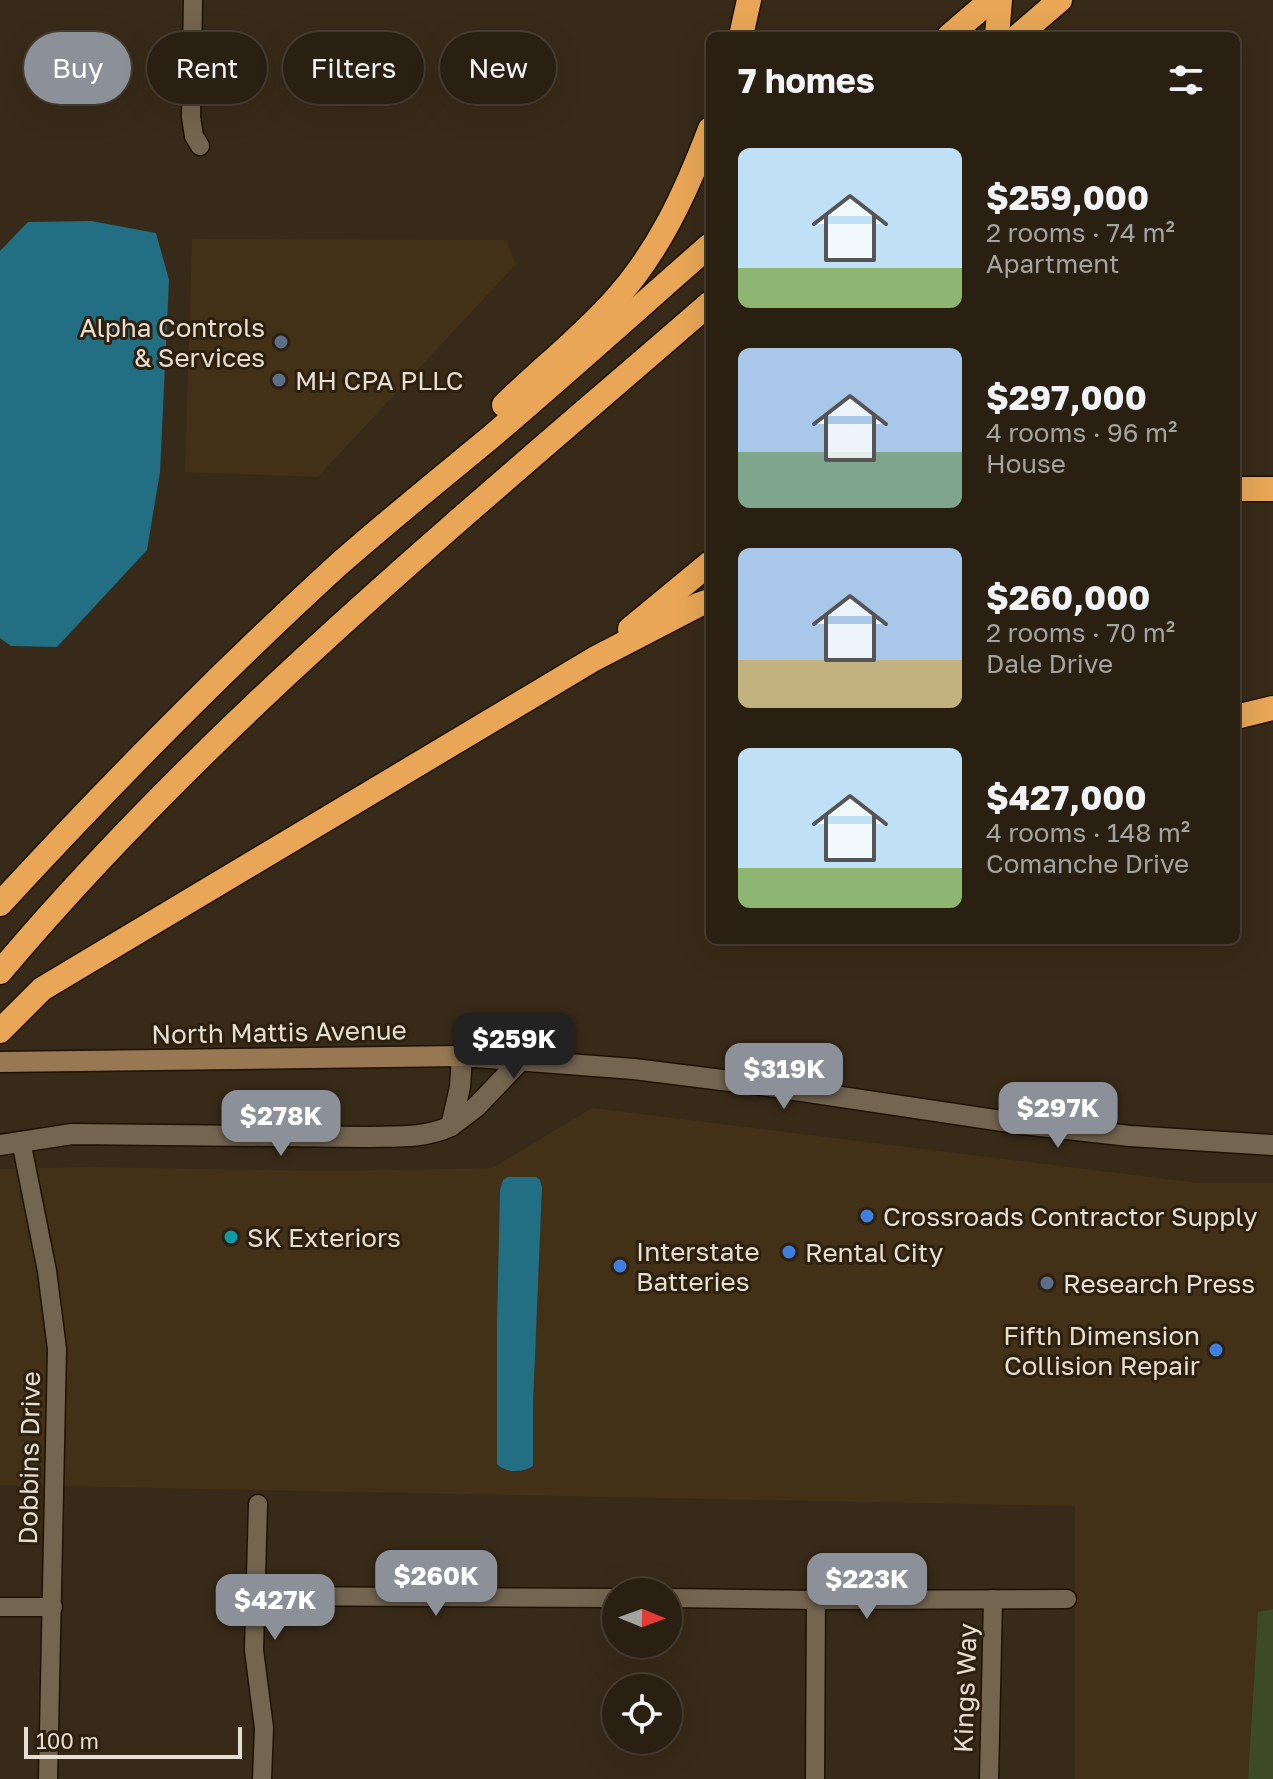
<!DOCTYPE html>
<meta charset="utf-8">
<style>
:root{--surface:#2a2012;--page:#362d20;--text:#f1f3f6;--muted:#a5a39f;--line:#463e32;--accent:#8c9099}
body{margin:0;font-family:"Golos Text",sans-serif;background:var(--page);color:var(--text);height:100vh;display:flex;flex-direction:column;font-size:30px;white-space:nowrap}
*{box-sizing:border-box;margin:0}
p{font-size:26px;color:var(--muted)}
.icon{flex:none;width:44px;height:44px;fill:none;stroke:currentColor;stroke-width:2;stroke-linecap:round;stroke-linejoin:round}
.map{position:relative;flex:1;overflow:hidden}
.panel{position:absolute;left:706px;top:32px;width:534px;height:912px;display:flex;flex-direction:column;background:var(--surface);border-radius:12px;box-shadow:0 8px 32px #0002,0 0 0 2px var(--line)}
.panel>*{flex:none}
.banner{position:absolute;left:24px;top:32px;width:562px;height:72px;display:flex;gap:16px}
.needle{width:52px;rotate:91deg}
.buttons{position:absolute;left:602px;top:1578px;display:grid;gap:16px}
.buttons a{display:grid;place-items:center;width:80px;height:80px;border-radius:50%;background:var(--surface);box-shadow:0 8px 32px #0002,0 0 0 2px var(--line);font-size:40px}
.scale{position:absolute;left:24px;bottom:20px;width:218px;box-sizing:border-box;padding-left:8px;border:4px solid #e8dfd3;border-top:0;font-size:22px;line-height:28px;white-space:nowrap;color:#e8dfd3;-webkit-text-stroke:6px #2e200e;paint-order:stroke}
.price{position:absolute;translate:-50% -68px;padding:0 18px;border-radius:16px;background:var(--accent);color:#fff;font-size:26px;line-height:52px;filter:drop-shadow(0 2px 4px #0008)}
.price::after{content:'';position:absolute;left:50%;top:48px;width:24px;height:18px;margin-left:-12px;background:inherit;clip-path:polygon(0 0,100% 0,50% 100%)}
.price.on{background:#222;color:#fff}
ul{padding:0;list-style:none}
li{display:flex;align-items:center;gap:24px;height:200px;padding:0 32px}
li span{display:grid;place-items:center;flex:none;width:224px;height:160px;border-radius:12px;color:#555}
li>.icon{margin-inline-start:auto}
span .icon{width:96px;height:96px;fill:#fffc;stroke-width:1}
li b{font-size:34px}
h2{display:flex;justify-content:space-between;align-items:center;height:96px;padding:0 32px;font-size:34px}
.pill{padding:0 28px;border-radius:36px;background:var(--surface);box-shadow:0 8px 32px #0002,0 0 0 2px var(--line);font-size:28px;line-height:72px}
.pill.on{background:var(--accent);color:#fff}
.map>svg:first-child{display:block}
.built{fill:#423017}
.green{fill:#3c4a25}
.water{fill:#226e83}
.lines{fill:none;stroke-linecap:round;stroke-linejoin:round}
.minor-casing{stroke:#1f1202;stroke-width:21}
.tertiary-casing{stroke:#1f1202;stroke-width:23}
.secondary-casing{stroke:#1f1202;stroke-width:23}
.motorway-casing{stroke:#1f1202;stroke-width:27}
.minor{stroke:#746551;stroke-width:18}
.tertiary{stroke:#746551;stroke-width:20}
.secondary{stroke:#977852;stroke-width:20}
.motorway{stroke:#e8a656;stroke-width:24}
.service-dot{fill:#5c6f8a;stroke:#2e200e;stroke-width:3}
.shop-dot{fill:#3f7fe0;stroke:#2e200e;stroke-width:3}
.culture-dot{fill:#0f9aa8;stroke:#2e200e;stroke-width:3}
.labels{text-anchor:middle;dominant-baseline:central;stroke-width:6;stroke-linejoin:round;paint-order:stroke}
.poi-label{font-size:26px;fill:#e8dfd3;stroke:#2e200e;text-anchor:start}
.street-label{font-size:26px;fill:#e8dfd3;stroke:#2e200e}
</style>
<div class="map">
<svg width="1273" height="1779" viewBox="0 0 1273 1779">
<rect width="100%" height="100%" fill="#382a18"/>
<!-- built -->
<g class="built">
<path d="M 192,239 L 506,240 L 516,264 L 318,477 L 185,472 Z"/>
<path d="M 592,1108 L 1199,1183 L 1273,1183 L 1273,1609 L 1258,1613 L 1248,1779 L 1075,1779 L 1075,1506 L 0,1485 L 0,1169 L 89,1167 L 332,1171 L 492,1168 Z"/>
</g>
<!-- green -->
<path class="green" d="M 1273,1609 L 1273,1779 L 1248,1779 L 1258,1612 Z"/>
<!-- water -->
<g class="water">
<path d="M 91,221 L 156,233 L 169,280 L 160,472 L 147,550 L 57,647 L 11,646 L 0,638 L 0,251 L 28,222 Z"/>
<path d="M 508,1177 L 536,1177 L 540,1180 L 542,1187 L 533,1404 L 533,1466 C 523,1473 505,1473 497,1464 L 497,1323 L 500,1190 L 503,1180 Z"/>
</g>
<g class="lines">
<defs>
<g id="minor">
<path d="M 193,0 L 191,117 L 194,136 L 200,146"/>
<path d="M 21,1141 L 47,1271 L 57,1349 L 48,1779"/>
<path d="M 258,1504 L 254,1650 L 264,1728 L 262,1779"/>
<path d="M 256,1596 L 616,1598"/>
<path d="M 668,1598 L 816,1600 L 1067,1599"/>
<path d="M 0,1607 L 53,1607"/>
<path d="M 815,1779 L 816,1600"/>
<path d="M 989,1779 L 993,1599"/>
</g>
<g id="tertiary">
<path d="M 451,1126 L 476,1107 L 521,1060"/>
<path d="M 0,1145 L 72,1134 L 365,1137 C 394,1136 424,1139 451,1126 L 460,1087 L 462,1056 L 634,1069 L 754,1084 L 1022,1124 L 1130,1136 L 1273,1145"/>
</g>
<path id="secondary" d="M 0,1062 L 462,1056"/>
<g id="motorway">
<path d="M 741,36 L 749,0"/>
<path d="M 949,36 L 991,0"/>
<path d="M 997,36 L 1000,0"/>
<path d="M 1018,36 L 1060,0"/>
<path d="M 504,405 C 539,371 578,340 611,304 C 658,254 686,192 710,129"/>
<path d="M 1236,489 L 1273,489"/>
<path d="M 630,629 L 710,563"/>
<path d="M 1236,717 L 1273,708"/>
<path d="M 0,904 C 108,787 220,673 338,565 C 388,521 440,479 491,437 C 565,374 637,309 710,245"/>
<path d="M 0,972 C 209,724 466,515 710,303"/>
<path d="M 0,1031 L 42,989 L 594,659 L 698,605 L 710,601"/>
</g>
</defs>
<!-- minor casing -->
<use href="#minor" class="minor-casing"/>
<!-- tertiary casing -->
<use href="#tertiary" class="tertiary-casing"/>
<!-- secondary casing -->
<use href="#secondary" class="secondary-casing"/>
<!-- motorway casing -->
<use href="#motorway" class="motorway-casing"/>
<!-- minor -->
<use href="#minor" class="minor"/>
<!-- tertiary -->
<use href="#tertiary" class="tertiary"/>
<!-- secondary -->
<use href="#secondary" class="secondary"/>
<!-- motorway -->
<use href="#motorway" class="motorway"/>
</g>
<!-- markers -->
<g class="service-dot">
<circle cx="281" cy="342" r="8"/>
<circle cx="279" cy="380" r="8"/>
<circle cx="1047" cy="1283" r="8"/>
</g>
<g class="shop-dot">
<circle cx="867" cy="1216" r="8"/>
<circle cx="789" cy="1252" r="8"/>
<circle cx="620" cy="1266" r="8"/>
<circle cx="1216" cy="1350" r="8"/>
</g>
<circle class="culture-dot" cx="231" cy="1237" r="8"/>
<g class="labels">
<!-- poi labels -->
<g class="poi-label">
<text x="265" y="327" text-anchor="end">Alpha Controls<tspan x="265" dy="30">&amp; Services</tspan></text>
<text x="295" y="380">MH CPA PLLC</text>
<text x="883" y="1216">Crossroads Contractor Supply</text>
<text x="247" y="1237">SK Exteriors</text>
<text x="636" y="1251">Interstate<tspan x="636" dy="30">Batteries</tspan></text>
<text x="805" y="1252">Rental City</text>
<text x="1063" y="1283">Research Press</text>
<text x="1200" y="1335" text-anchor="end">Fifth Dimension<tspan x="1200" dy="30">Collision Repair</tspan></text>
</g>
<!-- street labels -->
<g class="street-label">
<text transform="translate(279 1032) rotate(-1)">North Mattis Avenue</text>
<text transform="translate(29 1458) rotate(-89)">Dobbins Drive</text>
<text transform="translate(965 1688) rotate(-88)">Kings Way</text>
</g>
</g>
</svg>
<div class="buttons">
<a><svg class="needle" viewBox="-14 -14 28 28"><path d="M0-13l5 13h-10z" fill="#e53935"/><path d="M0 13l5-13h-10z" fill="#a5a39f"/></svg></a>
<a><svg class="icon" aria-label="locate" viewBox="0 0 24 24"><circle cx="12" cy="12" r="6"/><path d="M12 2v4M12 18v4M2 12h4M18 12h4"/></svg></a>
</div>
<div class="scale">100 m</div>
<b class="price on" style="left:514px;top:1081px">$259K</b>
<b class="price" style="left:784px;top:1111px">$319K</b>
<b class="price" style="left:1058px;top:1150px">$297K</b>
<b class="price" style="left:281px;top:1158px">$278K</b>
<b class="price" style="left:436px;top:1618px">$260K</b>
<b class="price" style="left:867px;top:1621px">$223K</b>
<b class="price" style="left:275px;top:1642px">$427K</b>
<div class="banner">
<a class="pill on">Buy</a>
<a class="pill">Rent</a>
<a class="pill">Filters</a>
<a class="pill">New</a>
</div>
<section class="panel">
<h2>7 homes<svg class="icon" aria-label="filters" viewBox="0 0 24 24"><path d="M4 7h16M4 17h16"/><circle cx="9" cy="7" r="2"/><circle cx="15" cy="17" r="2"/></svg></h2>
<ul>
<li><span style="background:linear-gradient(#bfe0f5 75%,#8fb573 0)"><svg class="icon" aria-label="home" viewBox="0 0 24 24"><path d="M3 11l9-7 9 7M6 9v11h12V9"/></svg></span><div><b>$259,000</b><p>2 rooms · 74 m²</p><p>Apartment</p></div></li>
<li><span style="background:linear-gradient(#a9c7e8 65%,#7fa58c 0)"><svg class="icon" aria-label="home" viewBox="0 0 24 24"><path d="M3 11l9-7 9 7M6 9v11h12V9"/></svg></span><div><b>$297,000</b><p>4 rooms · 96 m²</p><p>House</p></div></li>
<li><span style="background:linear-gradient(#a9c7e8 70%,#c2b280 0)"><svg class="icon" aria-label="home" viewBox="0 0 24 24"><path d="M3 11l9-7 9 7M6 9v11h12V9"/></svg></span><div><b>$260,000</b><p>2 rooms · 70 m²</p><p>Dale Drive</p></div></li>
<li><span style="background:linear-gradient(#bfe0f5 75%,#8fb573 0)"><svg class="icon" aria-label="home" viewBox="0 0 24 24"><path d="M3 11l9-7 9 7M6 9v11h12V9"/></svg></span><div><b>$427,000</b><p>4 rooms · 148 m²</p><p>Comanche Drive</p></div></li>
</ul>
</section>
</div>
